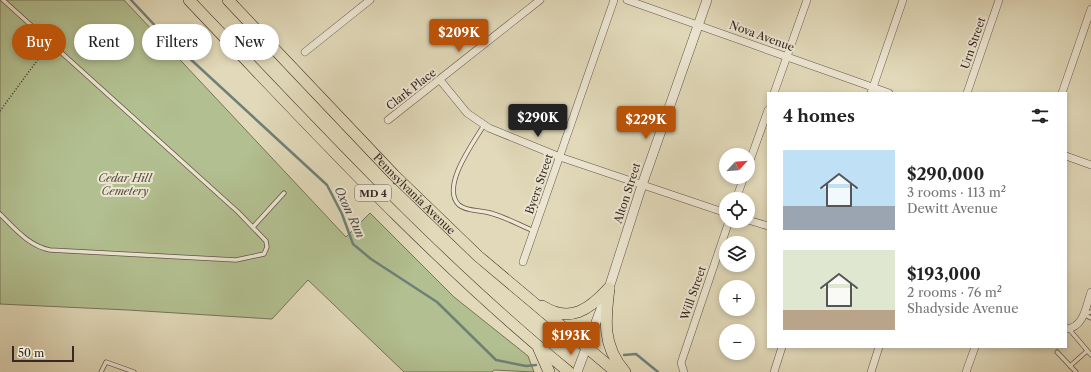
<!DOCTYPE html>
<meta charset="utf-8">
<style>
:root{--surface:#fff;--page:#f6f6f6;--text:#222;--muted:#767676;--accent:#b45309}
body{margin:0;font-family:"Libre Caslon Text",serif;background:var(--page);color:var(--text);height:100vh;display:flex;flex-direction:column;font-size:15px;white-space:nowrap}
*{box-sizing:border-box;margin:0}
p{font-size:13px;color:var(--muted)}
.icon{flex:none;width:22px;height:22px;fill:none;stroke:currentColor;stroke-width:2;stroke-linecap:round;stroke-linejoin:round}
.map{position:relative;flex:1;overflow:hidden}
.sheet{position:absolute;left:767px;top:92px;width:300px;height:256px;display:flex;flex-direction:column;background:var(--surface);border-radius:0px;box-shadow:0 2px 6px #0003}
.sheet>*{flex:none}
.guide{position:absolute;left:12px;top:24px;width:380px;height:36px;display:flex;gap:8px}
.needle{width:26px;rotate:64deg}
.controls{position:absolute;left:719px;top:148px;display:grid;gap:8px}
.controls a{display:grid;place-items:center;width:36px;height:36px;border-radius:50%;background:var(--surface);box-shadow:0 2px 6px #0003;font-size:20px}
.scale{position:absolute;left:12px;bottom:10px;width:62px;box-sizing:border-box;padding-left:4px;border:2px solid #372822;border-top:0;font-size:11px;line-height:14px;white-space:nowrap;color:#372822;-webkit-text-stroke:3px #ece6d2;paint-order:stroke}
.price{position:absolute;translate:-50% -34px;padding:0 9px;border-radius:4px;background:var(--accent);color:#fff;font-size:13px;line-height:26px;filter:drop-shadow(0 1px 2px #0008)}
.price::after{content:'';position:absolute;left:50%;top:24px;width:12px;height:9px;margin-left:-6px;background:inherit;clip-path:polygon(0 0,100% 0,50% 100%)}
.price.current{background:#222;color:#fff}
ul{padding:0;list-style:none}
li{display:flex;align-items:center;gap:12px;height:100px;padding:0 16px}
li span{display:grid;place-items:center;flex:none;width:112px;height:80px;border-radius:0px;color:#555}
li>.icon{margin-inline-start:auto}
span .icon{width:48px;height:48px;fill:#fffc;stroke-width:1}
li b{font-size:17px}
h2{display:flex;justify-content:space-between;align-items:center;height:48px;padding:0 16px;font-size:17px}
.tag{padding:0 14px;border-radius:18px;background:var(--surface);box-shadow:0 2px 6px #0003;font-size:14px;line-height:36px}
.tag.current{background:var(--accent);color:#fff}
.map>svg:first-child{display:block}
.green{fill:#b2bf90;stroke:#747459}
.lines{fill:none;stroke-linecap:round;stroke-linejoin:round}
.stream{stroke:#6f8078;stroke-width:2.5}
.service-casing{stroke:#625448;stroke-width:5}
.minor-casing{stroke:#625448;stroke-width:8}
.tertiary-casing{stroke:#625448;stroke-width:10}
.trunk-casing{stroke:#372822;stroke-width:12}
.path{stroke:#372822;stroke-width:1.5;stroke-dasharray:1 2;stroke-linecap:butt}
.service{stroke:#ece6d2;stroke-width:3.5}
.minor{stroke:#ece6d2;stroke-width:7}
.tertiary{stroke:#ece6d2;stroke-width:9}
.trunk{stroke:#e1d9b9;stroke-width:11}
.labels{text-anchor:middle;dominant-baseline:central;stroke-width:4;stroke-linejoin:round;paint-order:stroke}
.shield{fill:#ece6d2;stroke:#6d6157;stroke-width:1}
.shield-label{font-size:10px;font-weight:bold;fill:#372822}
.street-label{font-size:11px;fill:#372822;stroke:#ece6d2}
.park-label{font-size:11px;font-style:italic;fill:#564e3e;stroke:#ece6d2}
.water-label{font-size:12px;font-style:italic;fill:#4e4c46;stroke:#ece6d2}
</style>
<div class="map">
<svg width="1091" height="372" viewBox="0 0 1091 372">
<rect width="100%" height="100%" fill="#e1d9b9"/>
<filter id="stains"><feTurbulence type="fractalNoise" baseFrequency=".005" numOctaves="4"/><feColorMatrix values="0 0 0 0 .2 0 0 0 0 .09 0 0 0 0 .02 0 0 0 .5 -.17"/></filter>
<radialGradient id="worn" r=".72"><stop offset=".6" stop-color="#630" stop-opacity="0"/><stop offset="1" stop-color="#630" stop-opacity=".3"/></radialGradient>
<!-- green -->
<path class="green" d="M 0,0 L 124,0 L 346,237 L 370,213 L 454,297 L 528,356 L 534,372 L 494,370 L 492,372 L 404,372 L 308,280 L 272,319 L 128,310 L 0,304 Z"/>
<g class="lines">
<!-- stream -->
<g class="stream">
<path d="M 131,0 L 161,32 L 327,185 L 342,214 L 353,244 L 371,259 L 437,302 L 496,360 L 526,366 L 536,365"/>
<path d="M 624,355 L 636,354 L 658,372"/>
</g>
<defs>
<g id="service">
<path d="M 484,125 C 474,142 440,187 459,205 C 466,211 477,210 486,212 C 502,215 519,225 534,231"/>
<path d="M 0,214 C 14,228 29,246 50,250 L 236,260 L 264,254 L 267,247 L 266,241 L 238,212 L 3,0"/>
<path d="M 253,227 L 284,193"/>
<path d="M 1083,314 L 1091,318"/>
<path d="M 1084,314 L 1091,312"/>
<path d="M 1069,329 L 1091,355"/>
<path d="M 1057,352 L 1076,372"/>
<path d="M 1070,366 L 1087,351"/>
<path d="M 101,372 L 106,362 L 134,372"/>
</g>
<g id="minor">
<path d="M 627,0 L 889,93"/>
<path d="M 305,52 L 370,0"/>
<path d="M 440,80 L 467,113 L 489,128 L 560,157 L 726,213"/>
<path d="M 774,93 L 807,0"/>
<path d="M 871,93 L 903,0"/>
<path d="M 967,93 L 999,0"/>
<path d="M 1062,93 L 1091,9"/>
<path d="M 388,120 L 540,0"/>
<path d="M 1066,156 L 1091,165"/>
<path d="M 748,166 L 768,110"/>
<path d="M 736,199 L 744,177"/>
<path d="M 748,220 L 768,226"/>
<path d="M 523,262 L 614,0"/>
<path d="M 1066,329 C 1084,328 1086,306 1091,292"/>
<path d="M 684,372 L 681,363 L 729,221"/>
<path d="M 774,372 L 782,347"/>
<path d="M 871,372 L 879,347"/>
<path d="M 966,372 L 975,347"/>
</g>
<path id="tertiary" d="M 577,372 L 609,288 L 642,185 L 707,0"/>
<g id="trunk">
<path d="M 189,0 C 312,129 431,259 569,372"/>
<path id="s1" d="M 228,0 L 394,175 L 478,256 L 616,372"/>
<path d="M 609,288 C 605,320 602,346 625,372"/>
<path d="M 542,306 C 570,324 590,309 609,288"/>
<path d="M 539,349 L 549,372"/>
</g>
</defs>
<!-- service casing -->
<use href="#service" class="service-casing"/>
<!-- minor casing -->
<use href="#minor" class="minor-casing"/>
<!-- tertiary casing -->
<use href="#tertiary" class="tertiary-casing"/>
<!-- trunk casing -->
<use href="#trunk" class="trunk-casing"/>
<!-- path -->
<path class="path" d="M 0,111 L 47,47"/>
<!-- service -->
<use href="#service" class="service"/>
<!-- minor -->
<use href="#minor" class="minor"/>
<!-- tertiary -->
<use href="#tertiary" class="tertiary"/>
<!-- trunk -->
<use href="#trunk" class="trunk"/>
</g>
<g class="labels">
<!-- shield labels -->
<rect class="shield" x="355" y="185" width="36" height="16" rx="3"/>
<g class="shield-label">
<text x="373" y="193">MD 4</text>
</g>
<!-- street labels -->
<g class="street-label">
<text transform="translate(762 36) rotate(20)">Nova Avenue</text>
<text transform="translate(973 43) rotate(-71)">Urn Street</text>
<text transform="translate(411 89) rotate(-38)">Clark Place</text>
<text transform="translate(539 184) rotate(-71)">Byers Street</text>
<text transform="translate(627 193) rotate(-72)">Alton Street</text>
<text stroke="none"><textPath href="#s1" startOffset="269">Pennsylvania Avenue</textPath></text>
<text transform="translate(693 293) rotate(-71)">Will Street</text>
</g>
<!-- park labels -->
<g class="park-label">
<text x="125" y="178">Cedar Hill<tspan x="125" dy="13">Cemetery</tspan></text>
</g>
<!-- water labels -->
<g class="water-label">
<text transform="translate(350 212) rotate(65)">Oxon Run</text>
</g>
</g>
<rect width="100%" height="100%" filter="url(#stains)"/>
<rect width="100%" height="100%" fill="url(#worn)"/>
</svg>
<div class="controls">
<a><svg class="needle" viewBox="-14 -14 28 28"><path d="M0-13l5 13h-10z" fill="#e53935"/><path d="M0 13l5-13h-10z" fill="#767676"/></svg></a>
<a><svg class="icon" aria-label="locate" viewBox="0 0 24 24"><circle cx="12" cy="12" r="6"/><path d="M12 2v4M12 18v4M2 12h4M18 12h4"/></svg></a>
<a><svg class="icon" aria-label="layers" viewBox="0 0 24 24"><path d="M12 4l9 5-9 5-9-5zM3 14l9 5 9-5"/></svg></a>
<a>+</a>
<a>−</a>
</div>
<div class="scale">50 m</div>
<b class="price" style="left:459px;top:53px">$209K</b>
<b class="price current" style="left:538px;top:138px">$290K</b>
<b class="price" style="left:646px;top:140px">$229K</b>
<b class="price" style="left:571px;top:356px">$193K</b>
<div class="guide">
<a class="tag current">Buy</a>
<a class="tag">Rent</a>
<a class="tag">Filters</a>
<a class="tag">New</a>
</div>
<section class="sheet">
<h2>4 homes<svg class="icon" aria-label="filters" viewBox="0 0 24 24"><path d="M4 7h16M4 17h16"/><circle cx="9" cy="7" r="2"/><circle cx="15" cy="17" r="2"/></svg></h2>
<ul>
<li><span style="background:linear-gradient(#bfe0f5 70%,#9aa5b1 0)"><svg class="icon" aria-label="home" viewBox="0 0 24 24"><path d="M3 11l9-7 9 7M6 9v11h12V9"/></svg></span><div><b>$290,000</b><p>3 rooms · 113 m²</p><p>Dewitt Avenue</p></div></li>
<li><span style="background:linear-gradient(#dfe7d0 75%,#b9a48a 0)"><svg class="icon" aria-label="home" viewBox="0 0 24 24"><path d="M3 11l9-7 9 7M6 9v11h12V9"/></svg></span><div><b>$193,000</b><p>2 rooms · 76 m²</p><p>Shadyside Avenue</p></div></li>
</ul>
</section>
</div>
